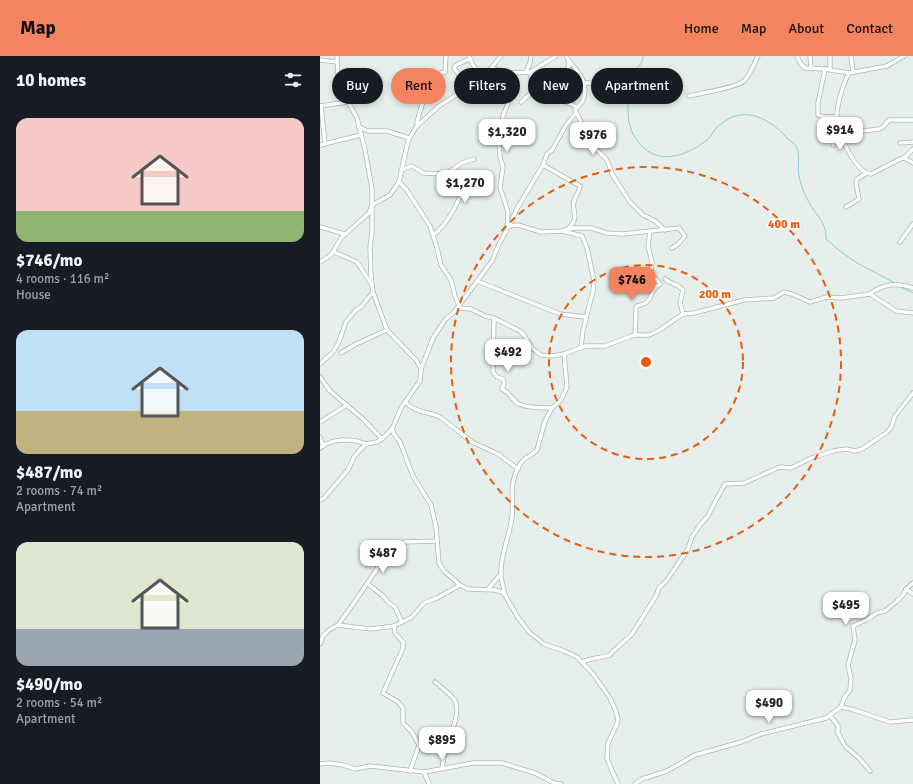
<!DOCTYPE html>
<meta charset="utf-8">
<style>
:root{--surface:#171b24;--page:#242831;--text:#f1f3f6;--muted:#9ea1a6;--accent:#f4845f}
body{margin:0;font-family:Signika,sans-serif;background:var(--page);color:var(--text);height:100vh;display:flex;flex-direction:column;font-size:15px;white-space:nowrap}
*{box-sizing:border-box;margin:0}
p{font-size:13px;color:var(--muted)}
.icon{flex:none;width:22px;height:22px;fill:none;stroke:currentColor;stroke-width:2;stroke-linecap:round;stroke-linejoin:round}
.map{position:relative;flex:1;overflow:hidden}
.sheet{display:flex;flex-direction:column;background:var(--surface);width:320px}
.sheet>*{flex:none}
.hud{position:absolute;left:12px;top:12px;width:380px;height:36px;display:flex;gap:8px}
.price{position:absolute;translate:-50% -34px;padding:0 9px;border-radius:8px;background:#fff;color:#222;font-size:13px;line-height:26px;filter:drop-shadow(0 1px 2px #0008)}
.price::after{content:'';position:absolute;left:50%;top:24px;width:12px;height:9px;margin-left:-6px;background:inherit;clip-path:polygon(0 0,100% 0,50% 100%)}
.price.selected{background:var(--accent);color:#111}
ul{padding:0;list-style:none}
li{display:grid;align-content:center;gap:8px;height:212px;padding:0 16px}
li span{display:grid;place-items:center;height:124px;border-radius:12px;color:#555}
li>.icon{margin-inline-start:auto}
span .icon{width:72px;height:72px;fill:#fffc;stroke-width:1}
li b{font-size:17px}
h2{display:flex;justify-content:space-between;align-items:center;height:48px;padding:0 16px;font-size:17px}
.chip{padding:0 14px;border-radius:18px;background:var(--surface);box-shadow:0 2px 6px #0003;font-size:14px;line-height:36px}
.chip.selected{background:var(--accent);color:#111}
header{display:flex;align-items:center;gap:24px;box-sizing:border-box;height:56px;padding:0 20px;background:var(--accent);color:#111}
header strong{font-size:19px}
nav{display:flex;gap:22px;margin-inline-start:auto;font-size:14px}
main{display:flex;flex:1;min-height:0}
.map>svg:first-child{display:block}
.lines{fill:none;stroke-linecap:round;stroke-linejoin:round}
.stream{stroke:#8ec9d4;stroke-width:1}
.street-casing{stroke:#a8b8b2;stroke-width:5}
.street{stroke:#fff;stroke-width:3.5}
.ring{fill:none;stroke:#e8590c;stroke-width:2;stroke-dasharray:7 5}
.centre{fill:#e8590c;stroke:#f7fbf9;stroke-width:2}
.ring-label{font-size:12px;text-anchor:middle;font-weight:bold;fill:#e8590c;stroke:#f7fbf9;stroke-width:3.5;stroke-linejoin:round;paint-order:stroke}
</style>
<header>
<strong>Map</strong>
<nav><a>Home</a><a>Map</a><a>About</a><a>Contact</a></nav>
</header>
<main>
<section class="sheet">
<h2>10 homes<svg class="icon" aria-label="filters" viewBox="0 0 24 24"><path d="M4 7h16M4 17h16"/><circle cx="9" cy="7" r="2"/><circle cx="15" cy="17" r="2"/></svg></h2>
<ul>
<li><span style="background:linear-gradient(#f6c9c9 75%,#8fb573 0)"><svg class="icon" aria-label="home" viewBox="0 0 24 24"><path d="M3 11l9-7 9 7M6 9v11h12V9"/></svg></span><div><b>$746/mo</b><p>4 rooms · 116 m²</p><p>House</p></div></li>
<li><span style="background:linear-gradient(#bfe0f5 65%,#c2b280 0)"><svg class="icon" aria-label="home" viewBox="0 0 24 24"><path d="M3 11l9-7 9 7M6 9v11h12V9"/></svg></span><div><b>$487/mo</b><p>2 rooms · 74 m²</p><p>Apartment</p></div></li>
<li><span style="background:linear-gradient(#dfe7d0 70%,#9aa5b1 0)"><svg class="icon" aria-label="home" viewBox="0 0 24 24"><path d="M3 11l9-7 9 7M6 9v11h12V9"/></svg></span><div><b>$490/mo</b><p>2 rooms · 54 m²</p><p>Apartment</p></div></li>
</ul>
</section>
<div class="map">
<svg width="593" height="728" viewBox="0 0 593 728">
<rect width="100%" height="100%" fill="#e6efeb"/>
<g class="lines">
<!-- stream -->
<g class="stream">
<path d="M 323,0 C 322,10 318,9 315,16 C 310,26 308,42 308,54 C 308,69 312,81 324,92 C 342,109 370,98 387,84 C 391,81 393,76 396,72 C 399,69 404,66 408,63 C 430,51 453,66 467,82 C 470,85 474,87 476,90 C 481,99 477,110 479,120 C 481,131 487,144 493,153 C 500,163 507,170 506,183 L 520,195 L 537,207 L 575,227"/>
<path d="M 581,231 L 593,237"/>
</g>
<defs>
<g id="street">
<path d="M 17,0 L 18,21 L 28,46 L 37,62 L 45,94 L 52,133 L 52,176 L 50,191 L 51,220 L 53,236 L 67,274 L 96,304 L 101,313 L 100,325 L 81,352 L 72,373 L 74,378 L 80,386 L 93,420 L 111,449 L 116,471 L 119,507 L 124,515 L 140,529 L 148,533 L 175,534 L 182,536 L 185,539 L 197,560 L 209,576 L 224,588 L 244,595 L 257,601 L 273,618 L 290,642 L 295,653 L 298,663 L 297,668 L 288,687 L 287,703 L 298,728"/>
<path d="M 149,0 L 153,9 L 163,22"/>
<path d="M 246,0 L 249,5 L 249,8 L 245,22 L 243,30 L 239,38 L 239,43 L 257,51"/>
<path d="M 477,0 L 481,8 L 485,12 L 505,13 L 529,17 L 567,10 L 584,0"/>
<path d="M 490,0 L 491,13"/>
<path d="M 531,0 L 533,16"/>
<path d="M 0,4 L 17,6"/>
<path d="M 249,5 C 260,18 269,27 263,44 C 262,48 257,50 255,54 L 273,90 L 286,103 L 289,109 L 292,118 L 310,146 L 323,159 L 335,165 L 345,174"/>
<path d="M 172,12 C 188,18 195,17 212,16"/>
<path d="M 505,13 L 498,47 L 498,59 C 503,62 511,60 517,61"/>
<path d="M 510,14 L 510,0"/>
<path d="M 206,16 L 210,7 L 211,0"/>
<path d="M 529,17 C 522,30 513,60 518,75 C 525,87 535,116 551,118 L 580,103 L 584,102 L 593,107"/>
<path d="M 265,27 L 274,27 L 277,29"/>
<path d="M 148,31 L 134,12 L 136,9 L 149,3"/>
<path d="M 369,40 C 381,37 416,32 424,25 C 430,19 434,8 438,0"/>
<path d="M 201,46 L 211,37 L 211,18 L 212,15 L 236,0"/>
<path d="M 0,50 L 28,46"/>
<path d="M 1,50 L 5,88"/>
<path d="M 97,68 C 99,53 106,40 110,26 L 116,23 L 117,18 L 125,16 L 126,0"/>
<path d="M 39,71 L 48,75 L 67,75 L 89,82"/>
<path d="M 520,78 L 559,73 L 563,71 L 569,64 L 593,64"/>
<path d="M 580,87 L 593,86"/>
<path d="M 0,89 L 41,79"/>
<path d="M 513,89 L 517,73"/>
<path d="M 584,102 L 593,93"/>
<path d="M 223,109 L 260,130 C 259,135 256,140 254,145 C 251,156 261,160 248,173"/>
<path d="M 81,114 L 89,111 L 92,110 L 103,117 L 122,118 L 129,116 L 142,107 L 154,103"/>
<path d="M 79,126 L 86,133 L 110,170 L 117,192 L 121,209 L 131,224 L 135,240 L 139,249"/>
<path d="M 526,151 L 539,143 L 536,127 L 537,123 L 547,117"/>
<path d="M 189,170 L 198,151 L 223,109 L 227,98 L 232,94 L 246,69 L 256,57"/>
<path d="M 0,171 L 25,178"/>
<path d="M 187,172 L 188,156 L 180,131 L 183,111 L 180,101 L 179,85 L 183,60 L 189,45 L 193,18"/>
<path d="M 243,175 L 262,180 L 267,192 L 274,224 L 273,235 L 263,274 L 261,292"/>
<path d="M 113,179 C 127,170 143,140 144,124 L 132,115"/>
<path d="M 580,186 L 593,168"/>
<path d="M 14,196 L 37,206 L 52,229"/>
<path d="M 0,206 L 11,199 L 21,182 L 49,157 L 52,149 L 70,139 L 79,126 L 88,85 L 96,71 L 119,50 L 163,22 L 181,0"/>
<path d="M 345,223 C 351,228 358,228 363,234 L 360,246 L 363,258"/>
<path d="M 157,225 L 240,258 L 266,261"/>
<path d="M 549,238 C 564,228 576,226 593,232"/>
<path d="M 137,252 L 151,253 L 165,260 L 174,262 L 200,275 L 204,279 L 212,292 L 217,296 L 221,299 L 231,300 L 244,298 L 265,290 L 285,290 L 314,279 L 329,279 L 338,275 L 363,258 L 374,257 L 424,244 L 454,242 L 464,236 L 472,238 L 490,246 L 507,241 L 521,242 L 550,238 L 576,255 L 593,257"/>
<path d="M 174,262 L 173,316 L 177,321 L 183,323 L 184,328 L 182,333 C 190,337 193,345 199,348 C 209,353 222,351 232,352"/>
<path d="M 315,279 L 316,252 L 317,250 C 336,246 327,236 340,228 L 336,223 L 331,220 L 332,206 L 328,190 L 330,176"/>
<path d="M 21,297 L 36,288 L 67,274"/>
<path d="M 0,308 L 13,296 L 18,288 L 26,266 L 35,255 L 41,251 L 53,236"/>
<path d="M 101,313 L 113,282 L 125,264 L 135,255 L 172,205 L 179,188 L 189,170 L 198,169 L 221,176 L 242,175 L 253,172 L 271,172 L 287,177 L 303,178 L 359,172 L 365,180 C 362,184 357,190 352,192"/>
<path d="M 0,321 L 10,335 L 43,363 L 62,383"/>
<path d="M 85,346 C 99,359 106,354 120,361 L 152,386 L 178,398 L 198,413"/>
<path d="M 0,366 L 27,349"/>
<path d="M 0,381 L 3,390"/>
<path d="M 0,392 C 12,382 33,382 46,388"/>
<path d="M 0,444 L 4,442 L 28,414 L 34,401 L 40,394 L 46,388 L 57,386 L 62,383 L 72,373"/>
<path d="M 47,527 L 63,540 L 69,547 L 75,551 L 82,566"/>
<path d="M 168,533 L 181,518"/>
<path d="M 586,533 L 593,538"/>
<path d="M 185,539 C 184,532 181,525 181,518 C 180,498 190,480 192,461 C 194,442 188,430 199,410 C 204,400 211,401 217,394 L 225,365 L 232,352 L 241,344 L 247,331 L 244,298"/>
<path d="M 18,569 L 50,573 L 74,570 L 92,561 L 102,549 L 106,546 L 117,542 L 140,529"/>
<path d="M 74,570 L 75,577 L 83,586 L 83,592 L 63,637 L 78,646 L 83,652 L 83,667 L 92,676 L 99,689 L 90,715"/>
<path d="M 0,588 L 3,580 L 9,574 L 18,569 L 36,544 L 57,513 L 68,492 L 71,489 L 84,486 L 117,485"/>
<path d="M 262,606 C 271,602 281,602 290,599 L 293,595 L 296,593 L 312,578 L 336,540 L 339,532 L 347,524 L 364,499 L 368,493 L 372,481 L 380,469 L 388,460 L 396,444 L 405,428 L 424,427 L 460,411 L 471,412 L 489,403 L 513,395 L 526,393 L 535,395 L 542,393 L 566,377 L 571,372 L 575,360 L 593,337"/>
<path d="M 115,626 C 120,630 130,638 134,643 C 142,655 130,680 126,691 C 124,698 123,706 122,713"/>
<path d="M 521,651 L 524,642 L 530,634 L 531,623 L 528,609 L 535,584 L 533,570 L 546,564 L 557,557 L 565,555 L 576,546 L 584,538 L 586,533 L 593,527"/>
<path d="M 510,659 L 518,670 L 518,677 L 525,690 L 540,703 L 550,715"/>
<path d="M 0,708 L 9,707 L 23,709 L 35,713 L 50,710 L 104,716 L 153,707 L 182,707 L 215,717 L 234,727 L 241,728"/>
<path d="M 104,716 L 109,728"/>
<path d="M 315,728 L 322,723 L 347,715 L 375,699 L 421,686 L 441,678 L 506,662 L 521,651 L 531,653 L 570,666 L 593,664"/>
</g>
</defs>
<!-- street casing -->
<use href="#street" class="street-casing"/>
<!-- street -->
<use href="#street" class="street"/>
</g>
<!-- distance rings -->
<g class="ring">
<circle cx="326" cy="306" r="97"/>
<circle cx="326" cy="306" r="195"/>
</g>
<circle cx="326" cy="306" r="6" class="centre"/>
<g class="ring-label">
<text x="464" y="172">400 m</text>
<text x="395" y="242">200 m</text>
</g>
</svg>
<b class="price" style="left:520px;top:95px">$914</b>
<b class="price" style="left:187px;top:97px">$1,320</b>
<b class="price" style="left:273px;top:100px">$976</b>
<b class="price" style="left:145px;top:148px">$1,270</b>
<b class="price selected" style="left:312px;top:245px">$746</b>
<b class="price" style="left:188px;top:317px">$492</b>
<b class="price" style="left:63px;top:518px">$487</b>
<b class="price" style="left:526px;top:570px">$495</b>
<b class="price" style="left:449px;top:668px">$490</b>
<b class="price" style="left:122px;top:705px">$895</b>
<div class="hud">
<a class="chip">Buy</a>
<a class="chip selected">Rent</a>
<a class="chip">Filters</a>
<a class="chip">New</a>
<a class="chip">Apartment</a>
</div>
</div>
</main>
